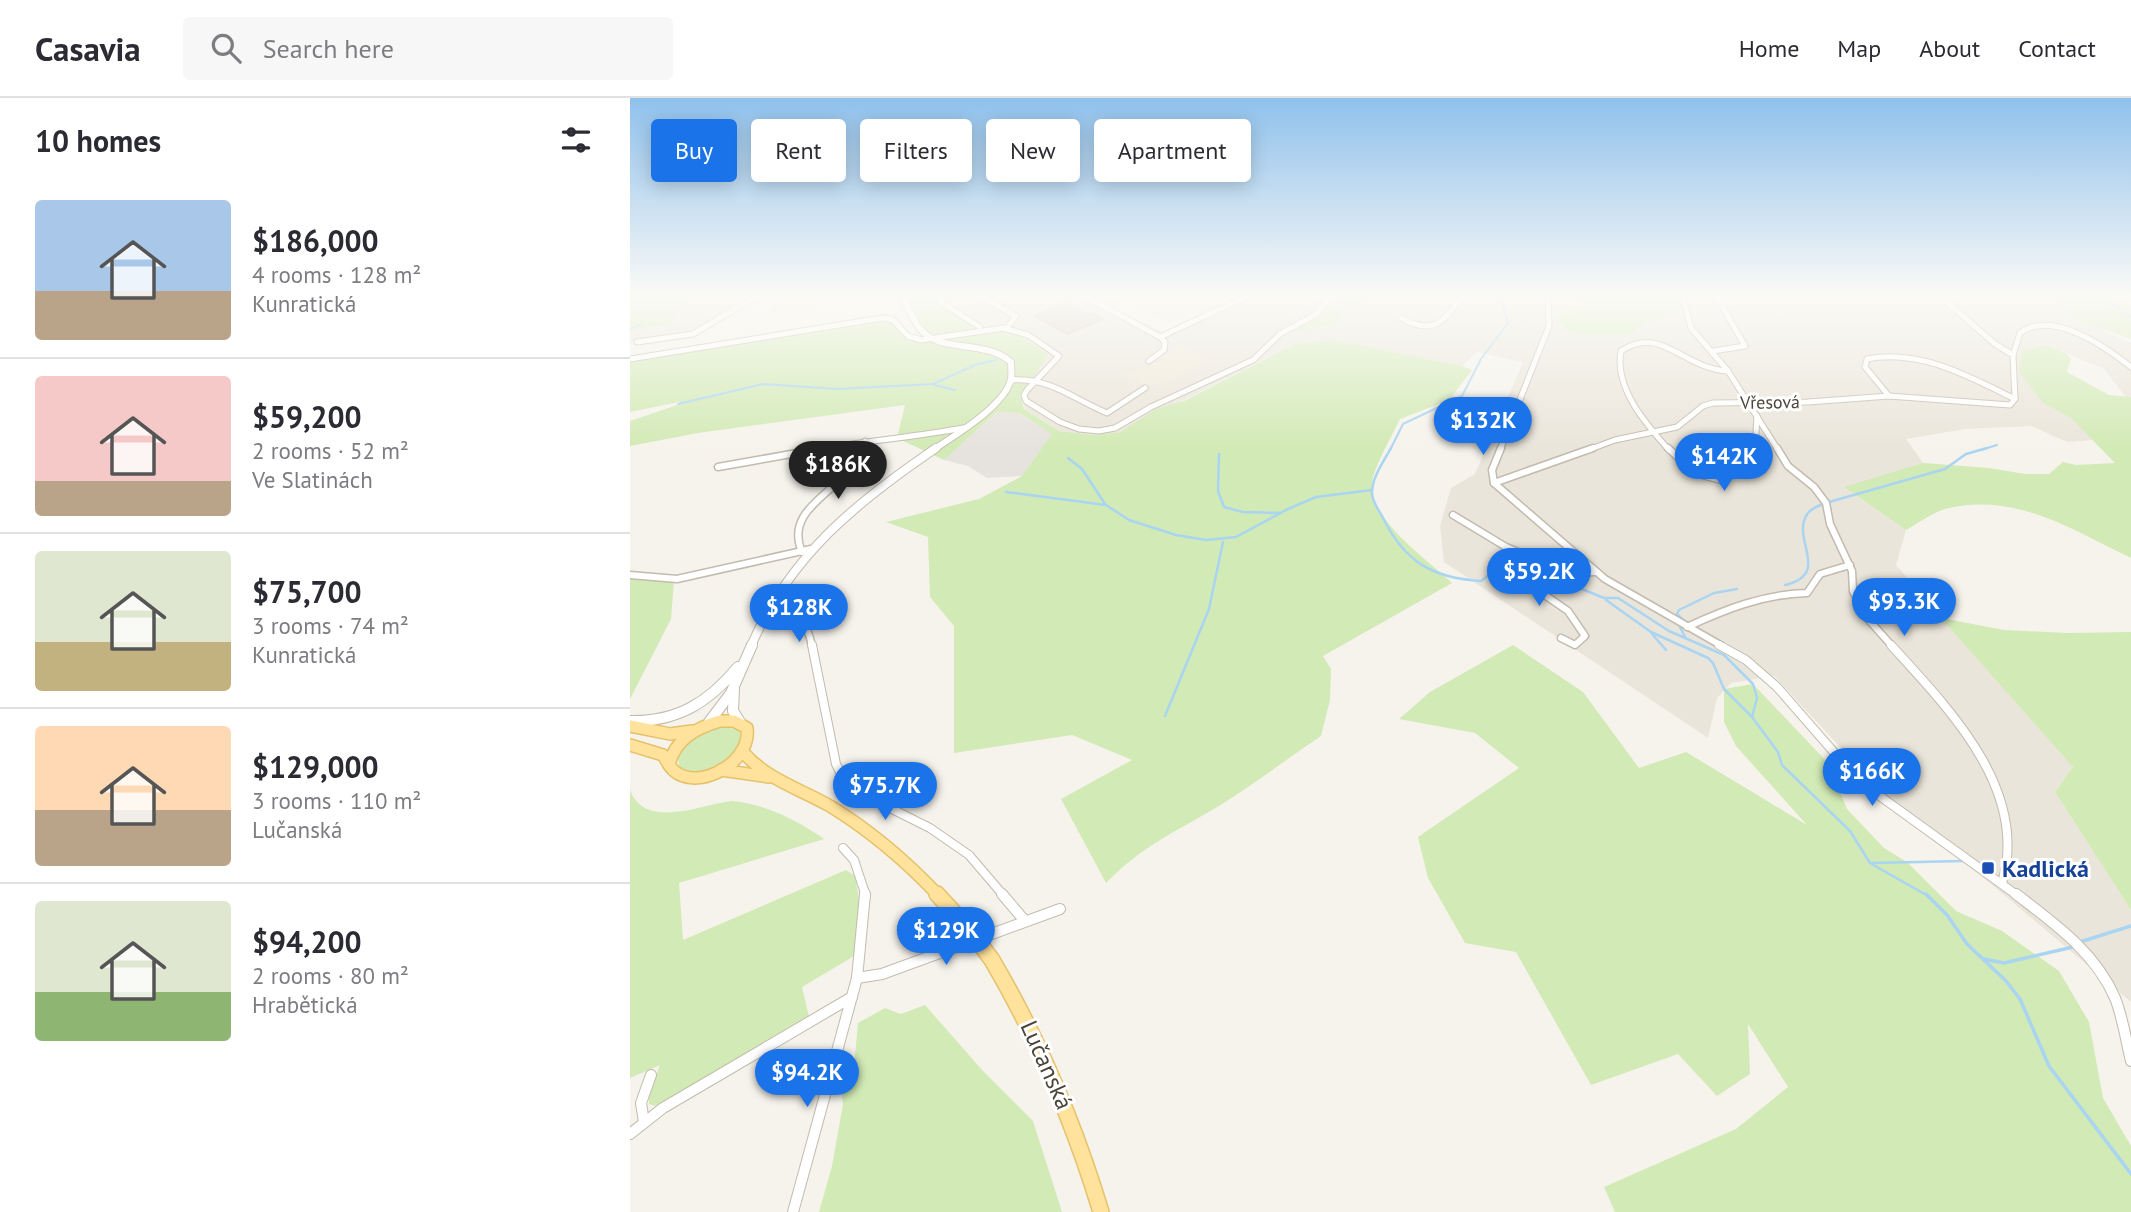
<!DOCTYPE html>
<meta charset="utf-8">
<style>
:root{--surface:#fff;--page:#f7f7f7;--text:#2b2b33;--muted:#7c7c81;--line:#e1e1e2;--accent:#1a73e8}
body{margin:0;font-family:"PT Sans",sans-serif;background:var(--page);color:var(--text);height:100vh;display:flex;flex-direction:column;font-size:26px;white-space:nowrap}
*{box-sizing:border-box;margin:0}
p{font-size:23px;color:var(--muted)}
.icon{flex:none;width:38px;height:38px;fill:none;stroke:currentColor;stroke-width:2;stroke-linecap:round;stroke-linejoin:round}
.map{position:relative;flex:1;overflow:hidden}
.side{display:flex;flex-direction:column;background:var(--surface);width:630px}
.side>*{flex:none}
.hud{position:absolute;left:21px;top:21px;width:665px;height:63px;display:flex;gap:14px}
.price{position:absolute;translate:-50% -60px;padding:0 16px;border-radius:24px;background:var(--accent);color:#fff;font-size:23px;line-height:46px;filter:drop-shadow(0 2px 4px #0008)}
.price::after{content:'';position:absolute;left:50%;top:42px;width:21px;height:16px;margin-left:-10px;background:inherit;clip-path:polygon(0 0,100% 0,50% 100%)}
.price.on{background:#222;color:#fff}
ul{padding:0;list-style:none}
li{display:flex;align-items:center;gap:21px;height:175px;padding:0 35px}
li+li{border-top:2px solid var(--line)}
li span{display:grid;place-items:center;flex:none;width:196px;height:140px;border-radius:7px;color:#555}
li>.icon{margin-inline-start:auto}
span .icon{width:84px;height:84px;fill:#fffc;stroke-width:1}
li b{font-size:30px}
h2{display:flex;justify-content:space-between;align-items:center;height:84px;padding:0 35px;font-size:30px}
.tag{padding:0 24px;border-radius:7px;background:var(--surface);box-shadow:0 4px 18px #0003;font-size:24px;line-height:63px}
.tag.on{background:var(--accent);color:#fff}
header{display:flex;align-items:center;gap:42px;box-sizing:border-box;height:98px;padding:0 35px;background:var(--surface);border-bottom:2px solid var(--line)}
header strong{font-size:33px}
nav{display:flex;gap:38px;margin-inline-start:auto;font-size:24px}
.search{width:490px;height:63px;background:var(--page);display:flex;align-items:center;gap:18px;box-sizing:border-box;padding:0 24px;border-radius:7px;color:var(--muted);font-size:26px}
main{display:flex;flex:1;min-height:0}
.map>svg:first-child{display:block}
.residential{fill:#eae5da}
.industrial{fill:#e6e2dd}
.education{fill:#efe8d6}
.green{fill:#d2eab5}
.parking{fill:#e5e3e0}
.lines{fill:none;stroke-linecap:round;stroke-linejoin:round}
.stream-far2{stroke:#a9d4f2;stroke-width:2}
.stream-far1{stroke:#a9d4f2;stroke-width:2.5}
.stream{stroke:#a9d4f2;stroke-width:3.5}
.building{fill:#d8cfc1;stroke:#d3c7b4;stroke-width:2}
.minor-far3-casing{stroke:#c2bbae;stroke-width:7}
.minor-far2-casing{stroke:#c2bbae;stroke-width:9}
.minor-far1-casing{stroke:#c2bbae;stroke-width:10}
.minor-casing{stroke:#c2bbae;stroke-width:12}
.tertiary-far2-casing{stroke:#c2bbae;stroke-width:8}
.tertiary-far1-casing{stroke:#c2bbae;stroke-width:10}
.tertiary-casing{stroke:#c2bbae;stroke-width:12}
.primary-far1-casing{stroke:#e6c16a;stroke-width:14}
.primary-casing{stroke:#e6c16a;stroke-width:18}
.minor-far3{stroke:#fff;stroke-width:5}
.minor-far2{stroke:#fff;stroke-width:6}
.minor-far1{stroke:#fff;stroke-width:8}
.minor{stroke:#fff;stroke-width:10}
.tertiary-far2{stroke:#fff;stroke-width:6}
.tertiary-far1{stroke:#fff;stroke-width:8}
.tertiary{stroke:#fff;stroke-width:10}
.primary-far1{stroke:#ffe39c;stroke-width:11}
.primary{stroke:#ffe39c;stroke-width:15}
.primary-bridge-casing{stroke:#e6c16a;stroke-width:18;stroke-linecap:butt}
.primary-bridge{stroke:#ffe39c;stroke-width:15}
.transit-dot{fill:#1a4fb4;stroke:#fff;stroke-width:2.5}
.labels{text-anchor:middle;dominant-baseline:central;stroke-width:6;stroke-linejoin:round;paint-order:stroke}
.far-street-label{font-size:18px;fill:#4b4439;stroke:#fff}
.near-transit-label{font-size:24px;font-weight:bold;fill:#164399;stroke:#fff;text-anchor:start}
.near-street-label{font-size:24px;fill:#4b4439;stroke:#fff}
</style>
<header>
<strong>Casavia</strong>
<div class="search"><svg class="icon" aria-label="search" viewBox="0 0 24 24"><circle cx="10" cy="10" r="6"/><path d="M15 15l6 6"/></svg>Search here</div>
<nav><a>Home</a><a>Map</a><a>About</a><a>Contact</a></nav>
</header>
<main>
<section class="side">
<h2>10 homes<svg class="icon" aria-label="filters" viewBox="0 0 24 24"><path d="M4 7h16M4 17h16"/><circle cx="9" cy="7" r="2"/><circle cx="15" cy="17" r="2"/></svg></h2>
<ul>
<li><span style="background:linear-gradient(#a9c7e8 65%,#b9a48a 0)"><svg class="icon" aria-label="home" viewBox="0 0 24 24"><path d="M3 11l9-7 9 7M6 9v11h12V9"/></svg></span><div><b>$186,000</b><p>4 rooms · 128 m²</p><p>Kunratická</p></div></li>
<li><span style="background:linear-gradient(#f6c9c9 75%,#b9a48a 0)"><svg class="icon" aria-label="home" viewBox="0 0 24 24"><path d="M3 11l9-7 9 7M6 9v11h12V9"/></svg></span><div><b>$59,200</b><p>2 rooms · 52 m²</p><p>Ve Slatinách</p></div></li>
<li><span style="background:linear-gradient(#dfe7d0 65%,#c2b280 0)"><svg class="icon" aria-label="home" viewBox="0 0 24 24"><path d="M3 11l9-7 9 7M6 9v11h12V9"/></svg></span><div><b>$75,700</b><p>3 rooms · 74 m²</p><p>Kunratická</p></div></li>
<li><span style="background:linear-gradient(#ffd9b3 60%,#b9a48a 0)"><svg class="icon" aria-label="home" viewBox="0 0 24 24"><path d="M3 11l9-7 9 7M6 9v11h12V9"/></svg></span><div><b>$129,000</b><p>3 rooms · 110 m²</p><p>Lučanská</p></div></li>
<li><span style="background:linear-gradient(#dfe7d0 65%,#8fb573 0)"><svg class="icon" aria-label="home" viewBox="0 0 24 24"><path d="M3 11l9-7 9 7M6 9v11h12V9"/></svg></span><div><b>$94,200</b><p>2 rooms · 80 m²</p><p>Hrabětická</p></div></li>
</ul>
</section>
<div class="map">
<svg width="1501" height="1114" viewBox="0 0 1501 1114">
<rect width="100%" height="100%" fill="#f6f3ec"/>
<!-- residential -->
<g class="residential">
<path d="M 61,196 L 113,196 L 111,201 L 122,200 L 69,233 L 0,245 L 0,232 L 39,225 Z"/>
<path d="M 151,196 L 187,196 L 182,211 L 138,214 Z"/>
<path d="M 305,196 L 456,196 L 534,235 L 614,196 L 692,196 L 675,214 L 639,233 L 650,239 L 664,233 L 669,234 L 712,223 L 711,217 L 750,196 L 1439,196 L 1476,234 L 1501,245 L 1501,299 L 1496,299 L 1474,271 L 1416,247 L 1413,305 L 1441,320 L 1463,342 L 1437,344 L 1402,328 L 1335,331 L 1276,341 L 1293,365 L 1215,390 L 1276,432 L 1266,467 L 1443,669 L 1425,694 L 1501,812 L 1501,904 L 1252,694 L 1144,578 L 1101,585 L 1087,600 L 1078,640 L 814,464 L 810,428 L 821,390 L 845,376 L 893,264 L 847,254 L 832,268 L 704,242 L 665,246 L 550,304 L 528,311 L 490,334 L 465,337 L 429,333 L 396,312 L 390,297 L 419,257 L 384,234 L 344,226 L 308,207 Z"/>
</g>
<!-- industrial -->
<g class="industrial">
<path d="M 692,196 L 711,196 L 703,208 L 663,233 L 650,239 L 638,233 L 675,214 Z"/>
<path d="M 367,314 L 388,315 L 423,336 L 392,378 L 357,380 L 338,368 L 314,362 Z"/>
</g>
<!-- education -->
<g class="education">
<path d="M 486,196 L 614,196 L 570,216 L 561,214 L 540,225 L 500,206 L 503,204 L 501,203 L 483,211 L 474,206 L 491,198 Z"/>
<path d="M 550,249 L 578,264 L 531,287 L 515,288 L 496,277 L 532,262 L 529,259 Z"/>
</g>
<!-- green -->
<g class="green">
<path d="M 0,196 L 61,196 L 39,226 L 0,232 Z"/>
<path d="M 276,196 L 305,196 L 308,207 L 341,227 L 364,234 L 384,234 L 419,257 L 390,297 L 394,311 L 429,333 L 465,337 L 490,334 L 528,310 L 554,303 L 665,246 L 704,242 L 832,268 L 842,272 L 819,302 L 770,321 C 762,338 743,370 742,386 C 739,422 798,462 822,485 L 693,558 L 701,571 L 700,602 L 691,638 C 658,660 626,685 592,706 C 548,733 514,746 476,785 L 431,701 L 502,662 L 442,637 L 324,655 L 324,528 L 300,499 L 298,439 L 256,424 L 349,401 L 392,378 L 422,336 L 389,315 L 367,314 L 314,362 L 267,340 L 275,307 L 68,335 L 0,348 L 0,323 L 50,306 L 49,304 L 0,314 L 0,262 L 258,216 L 277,238 L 301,244 Z"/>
<path d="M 711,196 L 748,196 L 711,217 L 712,223 L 669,234 L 664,233 L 703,208 Z"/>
<path d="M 936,196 L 1073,196 L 1050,202 L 1051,213 C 1035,216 1011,223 1002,236 L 941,236 L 924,218 L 959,209 Z"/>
<path d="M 1425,196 L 1470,196 L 1476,201 L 1501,206 L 1501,241 C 1477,231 1433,223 1425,196 Z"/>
<path d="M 1416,247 L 1437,256 L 1441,261 L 1437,274 L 1479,297 L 1501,299 L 1501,460 C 1442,432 1388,395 1319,410 C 1304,413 1289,425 1276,432 L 1214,389 L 1293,365 L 1359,370 L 1395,376 L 1419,376 L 1433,364 L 1446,367 L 1485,365 L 1441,320 L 1413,305 L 1389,274 L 1392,254 Z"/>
<path d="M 0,480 L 44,483 L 41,521 L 0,601 Z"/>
<path d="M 1311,520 L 1374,532 L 1438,535 L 1501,534 L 1501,812 L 1425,694 L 1443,669 Z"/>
<path d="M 883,547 L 953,594 L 1009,670 L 1056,654 L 1177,727 L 1106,648 L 1094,624 L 1094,591 L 1123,586 L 1198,665 L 1217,711 L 1254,750 L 1277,764 L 1326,813 L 1372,833 L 1429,873 L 1459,924 L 1473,1000 L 1501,1048 L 1501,1114 L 985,1114 L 974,1089 L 1106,1031 L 1158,989 L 1118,926 L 1120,976 L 1087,998 L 1048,956 L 961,987 L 886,854 L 835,845 L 798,780 L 788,739 L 889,670 L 845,635 L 769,621 L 800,594 Z"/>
<path d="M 95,628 L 109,633 C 120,660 70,683 49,669 L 48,656 C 62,640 74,631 95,628 Z"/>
<path d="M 0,692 C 15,732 70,707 101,703 C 132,705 168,722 194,741 L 49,785 L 53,842 L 216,772 L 225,778 L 229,801 L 224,858 L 172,889 L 179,919 L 25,1008 L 19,1006 L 19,997 L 30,967 L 0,980 Z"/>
<path d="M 295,907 L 353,973 L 403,1023 L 432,1114 L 189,1114 L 202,1068 L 213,1006 L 211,986 L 224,968 L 228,925 L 255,910 L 271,916 Z"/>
</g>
<!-- parking -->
<path class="parking" d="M 457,201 L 490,219 L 453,237 L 457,233 L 451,230 L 472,220 L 463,215 L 458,217 L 441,208 Z"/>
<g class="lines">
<!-- stream-far2 -->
<g class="stream-far2">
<path d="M 1466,196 L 1501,219"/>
<path d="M 0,231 L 11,227"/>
<path d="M 304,287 L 325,292"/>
<path d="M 48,306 L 133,286 L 207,291 L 303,286 L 345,267 L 366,262"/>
<path d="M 760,352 L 773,326 L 832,298 L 851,261 L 878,225 L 873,206 L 865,196"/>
<path d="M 1351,352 L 1367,347"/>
</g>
<!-- stream-far1 -->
<g class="stream-far1">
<path d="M 761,350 C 754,363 742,379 742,395 C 742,404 749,412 753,420 C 775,464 802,480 851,483 L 868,470 L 887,467 L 890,478 L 937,485 L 974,500 L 988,500 L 1039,533 L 1094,557 L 1123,586 L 1127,600 L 1122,619 L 1148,654 L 1152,667 L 1220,733 L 1240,765 L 1298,798"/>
<path d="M 589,356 L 588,393 L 594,409 L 613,414 L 649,415"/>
<path d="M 438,360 L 452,371 L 475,406"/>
<path d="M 376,394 L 476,407 L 499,422 L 546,437 L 576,442 L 606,439 L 656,412 L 686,399 L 742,392"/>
<path d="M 1199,404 L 1315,371 L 1336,356 L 1357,350"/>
<path d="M 1155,487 C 1203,475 1159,440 1178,415 C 1181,411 1188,408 1193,406"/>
<path d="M 976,502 L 1021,534 L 1078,560 L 1083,565 L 1094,591 L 1122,619"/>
<path d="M 1054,523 L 1047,516 L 1049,512 L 1084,495 L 1107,491"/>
<path d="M 1050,529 L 1055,539"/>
<path d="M 1022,536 L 1036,552"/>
<path d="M 535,618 L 579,511 L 593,444"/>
<path d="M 1242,765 L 1333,763"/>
</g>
<!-- stream -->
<g class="stream">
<path d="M 1296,796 L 1317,817 L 1337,846 L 1376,883 L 1390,901 L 1419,968 L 1501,1076"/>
<path d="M 1453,843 L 1501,828"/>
<path d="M 1354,861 L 1374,865 L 1443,849"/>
</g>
</g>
<!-- building -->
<path class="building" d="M 435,205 L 458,217 L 463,215 L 473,221 L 437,236 L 404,218 Z"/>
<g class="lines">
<defs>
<g id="minor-far3">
<path d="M 311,196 L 311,204 L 350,229"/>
<path d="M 347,196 L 386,218 L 376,231"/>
<path d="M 451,196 L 530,239 L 535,244 L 534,252 L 519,263"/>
<path d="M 1052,196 L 1061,230 L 1098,273 L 1148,352"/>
<path d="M 1319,206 L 1365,246 L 1383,257"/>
<path d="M 771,220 C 805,239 814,222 834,196"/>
<path d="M 530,239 L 622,196"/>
<path d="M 7,244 L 63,236 L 120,202 L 154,196"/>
<path d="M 1083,253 L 1115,248 L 1087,199"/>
<path d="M 0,261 L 252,220 L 262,221 L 278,238 L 291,242 L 374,230 L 398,237 L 429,258 L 397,292 L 394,297 L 396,303 L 430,324 L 449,331 L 469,333 L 485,330 L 521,309 L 623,262 L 650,236 L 685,217 L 704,196"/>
<path d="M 381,282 C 422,280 441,300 477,315 L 515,290"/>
<path d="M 1259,298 L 1235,269 L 1237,261 C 1289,250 1340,279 1385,301"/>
<path d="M 186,352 C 235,343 284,339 333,330"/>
<path d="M 233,352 L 235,343"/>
<path d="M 870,352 L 919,228 L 918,196"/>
<path d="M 958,352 L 985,342 L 1047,329 L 1073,308 L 1083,305 L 1178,304 L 1259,298 L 1380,307 L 1385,301 L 1383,257 L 1390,235 C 1422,211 1476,249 1501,269"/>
<path d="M 1039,352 C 1016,326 984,290 991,253 C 1031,226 1053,271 1098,273"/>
<path d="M 1125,352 L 1127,318"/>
</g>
<g id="minor-far2">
<path d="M 871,350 L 862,372 L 864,385 L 975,481 L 1092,548"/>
<path d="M 1038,350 L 1065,375 L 1091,382 L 1118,364 L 1126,350"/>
<path d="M 1147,350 L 1158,368 L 1184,389 L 1196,405 L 1200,426 L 1222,473 L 1223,493 L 1238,521 L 1262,548"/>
<path d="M 88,369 L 195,350"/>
<path d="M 864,385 L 963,350"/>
<path d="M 823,417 L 876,449 L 914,465 L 935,468 L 948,475 L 965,474"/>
<path d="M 172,454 C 151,406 223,390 233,350"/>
<path d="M 914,465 L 909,493 L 938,513 L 955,538 L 945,547 L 931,540"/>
<path d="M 0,477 L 47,481 L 181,451"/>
<path d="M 140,509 C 167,518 176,519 182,548"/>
<path d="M 1057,529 C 1096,511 1134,496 1177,495 L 1190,476 L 1220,467"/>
</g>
<g id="minor-far1">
<path d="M 182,547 L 206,666 L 214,682 L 224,692 L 300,730 L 339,757 L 374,798"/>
<path d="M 1089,547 L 1116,562 L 1147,589 L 1229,683 L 1388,798"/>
<path d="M 1261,547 C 1318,610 1400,692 1372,785"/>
<path d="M 213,750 L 224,762 L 236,798"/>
</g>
<g id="minor">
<path d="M 372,796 L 395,823"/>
<path d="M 1386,796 C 1425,826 1465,854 1485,900 C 1493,920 1496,943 1501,963"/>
<path d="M 227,880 L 252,876 L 430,811"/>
<path d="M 14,1024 L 11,1005 L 21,977"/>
<path d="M 0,1036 L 33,1010 L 222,899"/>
<path d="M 163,1114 L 227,880 L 235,796"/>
</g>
<path id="tertiary-far2" d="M 270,196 C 279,208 282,224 293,234 C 314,255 353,241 381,264 C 381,269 382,276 381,281 C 375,308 325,337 303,352"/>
<path id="tertiary-far1" d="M 121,548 C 161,456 225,406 306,350"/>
<g id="tertiary">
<path d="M 104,591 L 103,613 L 110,624"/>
<path d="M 0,623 C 47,624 78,605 108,569"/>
<path d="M 79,624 L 101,595 L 122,547"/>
</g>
<g id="primary-far1">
<path d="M 90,623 L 104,623 L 117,630 C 122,668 59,698 39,667 C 45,641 66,630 90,623 Z"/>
<path d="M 0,628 L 40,636 L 62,633"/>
<path d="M 0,647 L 33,657 L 39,667"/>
<path d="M 113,654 C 136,681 170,691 200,708 C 241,733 276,763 309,798"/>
<path d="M 91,672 L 139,679"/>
</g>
<g id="primary">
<path d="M 307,796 L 339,831"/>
<path d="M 362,862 C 409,942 444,1025 471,1114"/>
</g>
</defs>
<!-- minor-far3 casing -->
<use href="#minor-far3" class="minor-far3-casing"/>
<!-- minor-far2 casing -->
<use href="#minor-far2" class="minor-far2-casing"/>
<!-- minor-far1 casing -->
<use href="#minor-far1" class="minor-far1-casing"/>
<!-- minor casing -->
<use href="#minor" class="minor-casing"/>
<!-- tertiary-far2 casing -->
<use href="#tertiary-far2" class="tertiary-far2-casing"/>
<!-- tertiary-far1 casing -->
<use href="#tertiary-far1" class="tertiary-far1-casing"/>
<!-- tertiary casing -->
<use href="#tertiary" class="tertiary-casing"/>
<!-- primary-far1 casing -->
<use href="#primary-far1" class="primary-far1-casing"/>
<!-- primary casing -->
<use href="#primary" class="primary-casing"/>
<!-- minor-far3 -->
<use href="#minor-far3" class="minor-far3"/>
<!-- minor-far2 -->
<use href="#minor-far2" class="minor-far2"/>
<!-- minor-far1 -->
<use href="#minor-far1" class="minor-far1"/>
<!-- minor -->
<use href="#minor" class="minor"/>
<!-- tertiary-far2 -->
<use href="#tertiary-far2" class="tertiary-far2"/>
<!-- tertiary-far1 -->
<use href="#tertiary-far1" class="tertiary-far1"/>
<!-- tertiary -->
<use href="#tertiary" class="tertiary"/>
<!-- primary-far1 -->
<use href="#primary-far1" class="primary-far1"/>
<!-- primary -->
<use href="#primary" class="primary"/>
<defs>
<path id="primary-bridge" d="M 339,831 L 362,862"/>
</defs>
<!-- primary-bridge casing -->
<use href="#primary-bridge" class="primary-bridge-casing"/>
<!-- primary-bridge -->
<use href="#primary-bridge" class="primary-bridge"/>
</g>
<!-- sky -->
<linearGradient id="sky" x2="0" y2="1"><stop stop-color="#8fc1ec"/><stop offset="0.56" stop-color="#fbfaf6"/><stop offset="1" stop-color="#fbfaf6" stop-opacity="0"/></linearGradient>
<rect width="1501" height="352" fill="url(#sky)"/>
<!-- markers -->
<rect class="transit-dot" x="1351" y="763" width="14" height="14" rx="3.5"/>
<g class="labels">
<!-- far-street labels -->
<g class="far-street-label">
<text transform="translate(1140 304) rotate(-1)">Vřesová</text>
</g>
<!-- near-transit labels -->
<g class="near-transit-label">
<text x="1372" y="770">Kadlická</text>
</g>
<!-- near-street labels -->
<g class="near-street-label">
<text transform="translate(417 967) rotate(66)">Lučanská</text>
</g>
</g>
</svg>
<b class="price" style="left:853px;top:359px">$132K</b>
<b class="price" style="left:1094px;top:395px">$142K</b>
<b class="price on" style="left:208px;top:403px">$186K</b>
<b class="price" style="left:909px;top:510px">$59.2K</b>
<b class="price" style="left:1274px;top:540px">$93.3K</b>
<b class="price" style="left:169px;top:546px">$128K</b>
<b class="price" style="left:1242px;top:710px">$166K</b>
<b class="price" style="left:255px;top:724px">$75.7K</b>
<b class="price" style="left:316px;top:869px">$129K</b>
<b class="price" style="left:177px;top:1011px">$94.2K</b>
<div class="hud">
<a class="tag on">Buy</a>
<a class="tag">Rent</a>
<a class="tag">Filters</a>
<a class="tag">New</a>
<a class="tag">Apartment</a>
</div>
</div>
</main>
